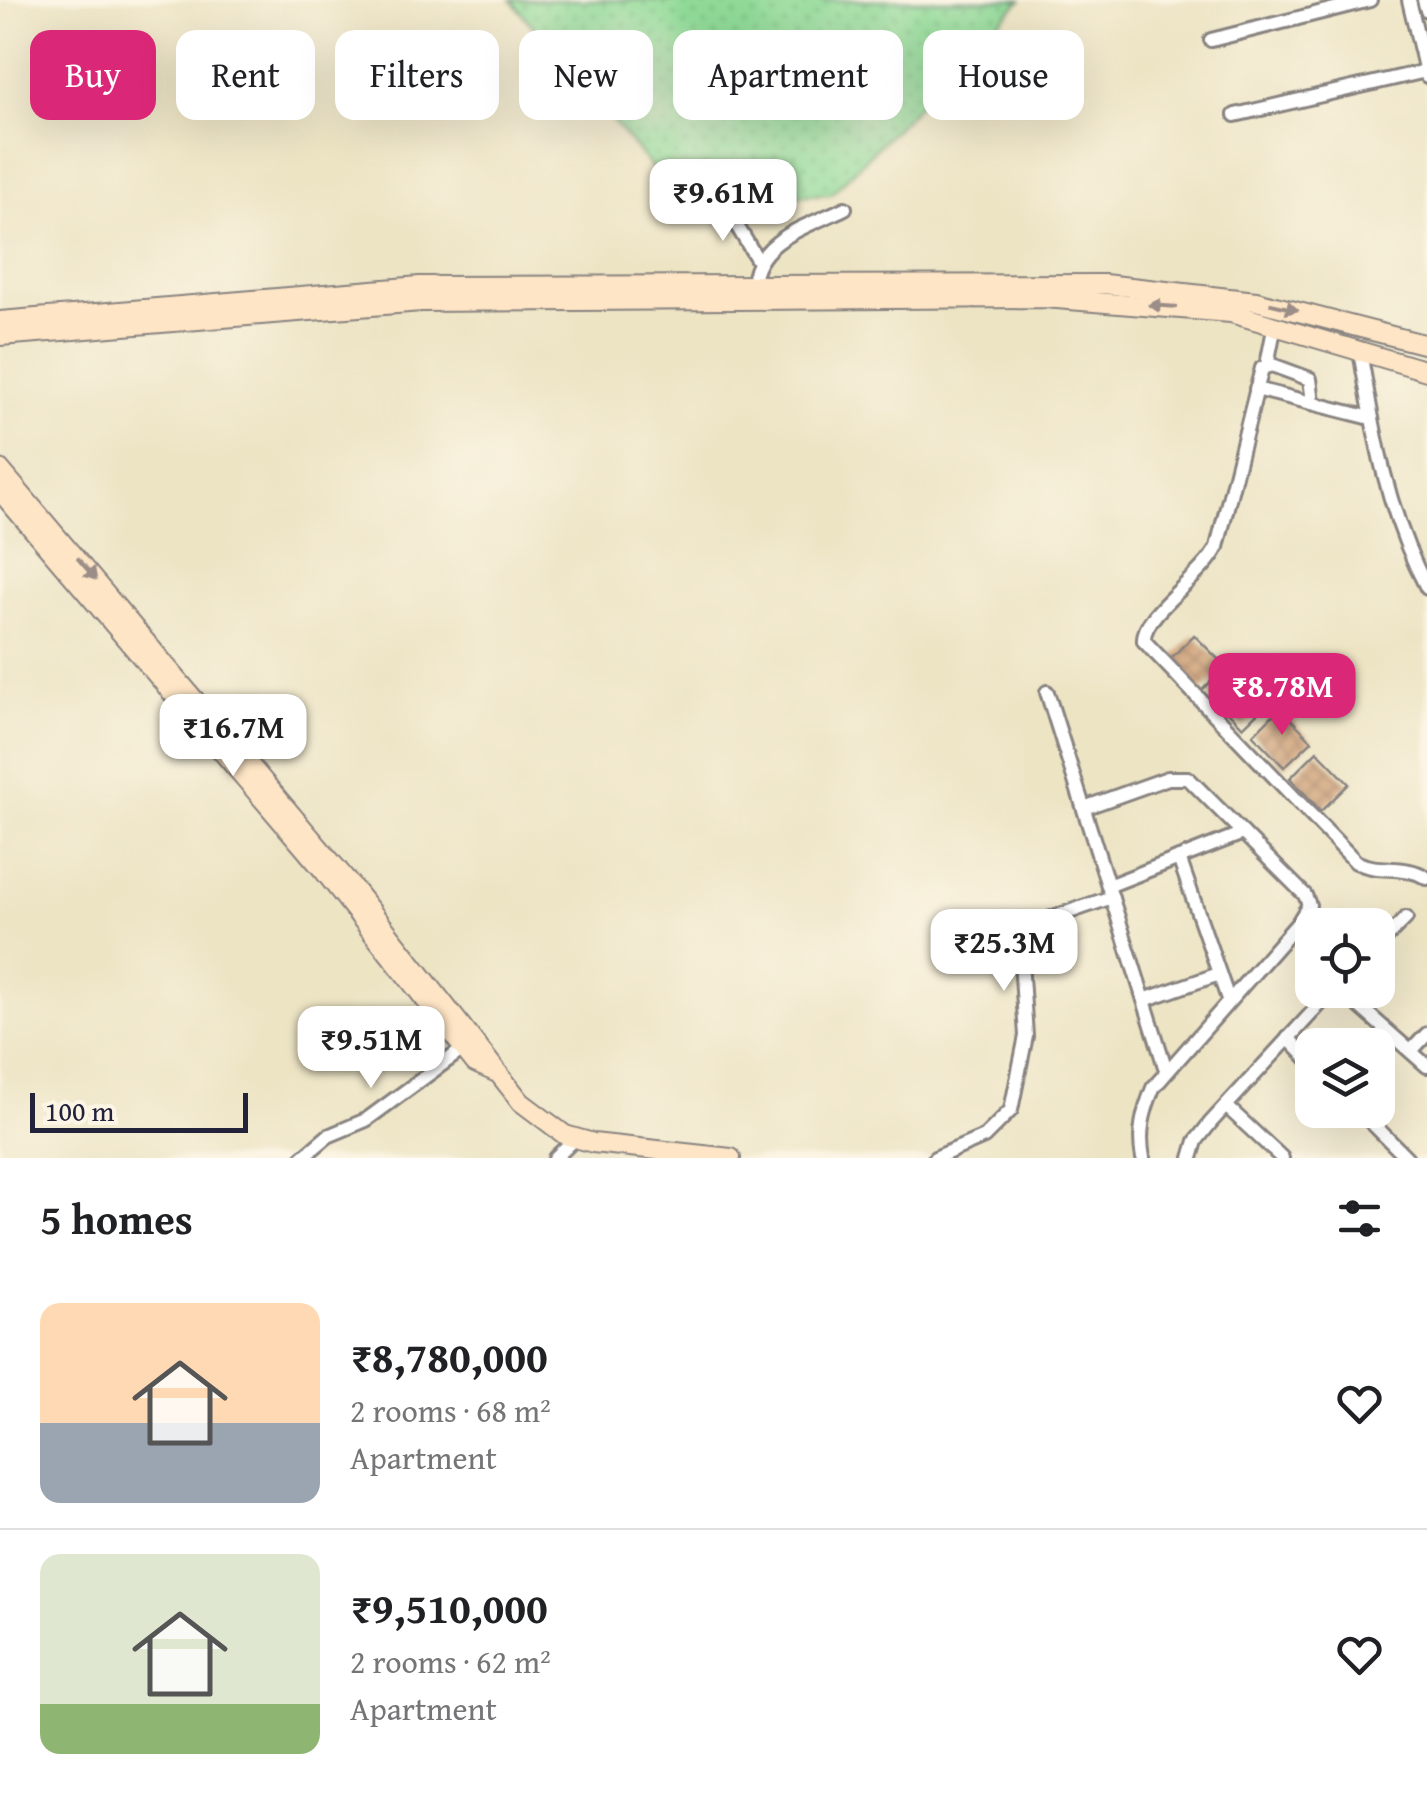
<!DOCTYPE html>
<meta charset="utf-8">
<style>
:root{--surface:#fff;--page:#f2f2f2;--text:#202124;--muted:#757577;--line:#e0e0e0;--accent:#db2777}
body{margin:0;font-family:"Gentium Book Plus",serif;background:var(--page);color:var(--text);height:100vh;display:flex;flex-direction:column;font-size:38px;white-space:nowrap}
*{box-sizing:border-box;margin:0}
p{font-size:32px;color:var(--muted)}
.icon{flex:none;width:55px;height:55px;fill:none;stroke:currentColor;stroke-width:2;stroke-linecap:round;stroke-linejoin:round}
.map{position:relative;height:1158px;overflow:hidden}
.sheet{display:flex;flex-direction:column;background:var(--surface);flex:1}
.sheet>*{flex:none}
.banner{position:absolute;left:30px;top:30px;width:1368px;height:90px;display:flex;gap:20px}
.fabs{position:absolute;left:1295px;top:908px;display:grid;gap:20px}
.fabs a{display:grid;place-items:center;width:100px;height:100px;border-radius:20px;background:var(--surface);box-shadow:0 10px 40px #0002;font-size:50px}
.scale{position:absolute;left:30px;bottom:25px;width:218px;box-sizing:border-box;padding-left:10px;border:5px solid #22223b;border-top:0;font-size:28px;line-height:35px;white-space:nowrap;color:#22223b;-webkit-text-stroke:8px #fcf5e5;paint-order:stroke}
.price{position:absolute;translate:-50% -85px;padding:0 22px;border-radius:20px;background:#fff;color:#222;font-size:32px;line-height:65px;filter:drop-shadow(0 2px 5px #0008)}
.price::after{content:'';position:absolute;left:50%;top:60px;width:30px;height:22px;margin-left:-15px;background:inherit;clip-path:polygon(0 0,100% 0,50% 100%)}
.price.current{background:var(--accent);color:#fff}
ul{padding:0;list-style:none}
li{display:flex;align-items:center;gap:30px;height:250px;padding:0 40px}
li+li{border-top:2px solid var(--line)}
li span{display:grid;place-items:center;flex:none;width:280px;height:200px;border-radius:20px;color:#555}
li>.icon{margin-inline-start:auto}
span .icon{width:120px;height:120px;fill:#fffc;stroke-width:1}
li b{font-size:42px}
h2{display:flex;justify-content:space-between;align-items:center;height:120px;padding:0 40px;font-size:42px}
.chip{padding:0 35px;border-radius:20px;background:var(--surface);box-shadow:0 10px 40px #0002;font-size:35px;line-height:90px}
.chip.current{background:var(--accent);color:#fff}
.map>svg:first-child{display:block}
.green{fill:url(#green-dots);stroke:#587e69;stroke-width:2.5}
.building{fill:url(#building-cross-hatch)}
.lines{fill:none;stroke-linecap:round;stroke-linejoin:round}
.street-casing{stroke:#888380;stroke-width:18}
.secondary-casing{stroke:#888380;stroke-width:22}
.street{stroke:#fff;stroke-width:12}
.secondary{stroke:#fee5c5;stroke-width:18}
.oneway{fill:#9b8d87}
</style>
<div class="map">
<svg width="1427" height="1158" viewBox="0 0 1427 1158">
<defs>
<pattern id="green-dots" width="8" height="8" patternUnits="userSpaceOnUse" patternTransform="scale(2.5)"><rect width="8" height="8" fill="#8fda97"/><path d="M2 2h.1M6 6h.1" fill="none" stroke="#7bbb83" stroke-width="1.8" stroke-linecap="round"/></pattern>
<pattern id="building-cross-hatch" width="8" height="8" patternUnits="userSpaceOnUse" patternTransform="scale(2.5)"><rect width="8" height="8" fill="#cfa077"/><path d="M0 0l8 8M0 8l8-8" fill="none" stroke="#a88263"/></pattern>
</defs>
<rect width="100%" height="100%" fill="#fcf5e5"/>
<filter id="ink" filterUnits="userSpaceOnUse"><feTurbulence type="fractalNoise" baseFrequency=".01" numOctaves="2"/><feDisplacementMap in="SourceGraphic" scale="20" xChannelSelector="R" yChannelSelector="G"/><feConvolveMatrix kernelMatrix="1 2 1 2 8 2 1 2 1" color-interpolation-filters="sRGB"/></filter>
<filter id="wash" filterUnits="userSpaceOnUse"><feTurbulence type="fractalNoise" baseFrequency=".0048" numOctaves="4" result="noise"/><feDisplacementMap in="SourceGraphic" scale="40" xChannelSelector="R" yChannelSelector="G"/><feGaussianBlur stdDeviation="2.25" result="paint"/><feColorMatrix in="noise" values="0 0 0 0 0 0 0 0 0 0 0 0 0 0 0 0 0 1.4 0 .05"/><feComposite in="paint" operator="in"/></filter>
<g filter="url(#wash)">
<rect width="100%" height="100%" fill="#ede4c4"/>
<!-- green -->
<path class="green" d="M 511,0 L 1021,0 L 831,194 L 679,200 Z"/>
<g id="blocks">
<!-- building -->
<g class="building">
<path d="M 1194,635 L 1226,667 L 1198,694 L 1167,662 Z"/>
<path d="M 1239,668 L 1271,700 L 1243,727 L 1211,695 Z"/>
<path d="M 1280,708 L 1312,741 L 1284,767 L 1253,735 Z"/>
<path d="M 1317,751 L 1349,784 L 1321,811 L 1290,778 Z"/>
</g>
</g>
</g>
<g filter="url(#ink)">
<use href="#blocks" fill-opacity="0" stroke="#888380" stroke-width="2.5"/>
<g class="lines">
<defs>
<g id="street">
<path d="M 1409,0 L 1427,76"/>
<path d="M 1424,0 L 1427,10"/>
<path d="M 1211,40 L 1370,0"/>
<path d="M 1235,115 L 1426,71"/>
<path d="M 725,206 L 757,259"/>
<path d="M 753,285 C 756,239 809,226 845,208"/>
<path d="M 1360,351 C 1374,434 1387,513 1427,588"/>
<path d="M 1267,365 L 1275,324"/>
<path d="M 1256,389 L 1371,418"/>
<path d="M 1313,402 L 1310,379 L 1272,365 L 1262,368 L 1217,547 C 1204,576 1141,614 1144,641 L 1356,862 C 1380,874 1403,863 1427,878"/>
<path d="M 1047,692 L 1166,1070"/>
<path d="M 1084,808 L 1168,778 L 1188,778 L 1305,895 L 1309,905 L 1298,923 L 1153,1088 C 1143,1113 1138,1132 1143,1158"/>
<path d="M 1179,858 L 1228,999"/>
<path d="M 1108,886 L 1243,833"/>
<path d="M 1378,946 L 1406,918"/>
<path d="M 1341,990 L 1427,1066"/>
<path d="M 1144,1000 L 1219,974"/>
<path d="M 1288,1038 L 1312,1063"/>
<path d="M 1411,1051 L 1427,1034"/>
<path d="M 1226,1106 L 1282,1158"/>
<path d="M 1359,1110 L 1407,1158"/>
<path d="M 302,1158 L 328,1136 L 366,1120 L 463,1049"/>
<path d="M 555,1158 L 576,1138"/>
<path d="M 935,1158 L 984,1137 L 1011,1110 L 1026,1036 L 1020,946 L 1026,927 L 1112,897"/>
<path d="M 1191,1158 L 1196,1141 L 1211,1122 L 1333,990"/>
</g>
<g id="secondary">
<path d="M 0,321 L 420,286 L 1104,284 L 1256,301 L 1427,345"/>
<path d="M 0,336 L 421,302 L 1044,298 L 1231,313 L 1427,371"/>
<path d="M 0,469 L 350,884 L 521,1102 L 565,1135 L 593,1143 L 731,1158"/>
<path d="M 0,491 L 323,870 L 475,1063 L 495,1072"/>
</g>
</defs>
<!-- street casing -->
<use href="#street" class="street-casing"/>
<!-- secondary casing -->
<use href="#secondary" class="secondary-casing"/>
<!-- street -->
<use href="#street" class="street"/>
<!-- secondary -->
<use href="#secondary" class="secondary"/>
</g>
<!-- one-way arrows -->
<defs><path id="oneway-solid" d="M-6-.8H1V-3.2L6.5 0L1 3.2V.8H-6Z" transform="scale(2.5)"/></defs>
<g class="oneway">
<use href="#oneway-solid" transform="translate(1163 306) rotate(-176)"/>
<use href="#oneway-solid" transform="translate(1284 307) rotate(13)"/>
<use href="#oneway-solid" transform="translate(87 569) rotate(49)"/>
</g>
</g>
</svg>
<div class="fabs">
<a><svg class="icon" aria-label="locate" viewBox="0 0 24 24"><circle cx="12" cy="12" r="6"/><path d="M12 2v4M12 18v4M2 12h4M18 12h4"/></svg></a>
<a><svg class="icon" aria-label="layers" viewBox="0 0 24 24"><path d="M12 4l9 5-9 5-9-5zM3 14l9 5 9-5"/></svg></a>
</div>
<div class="scale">100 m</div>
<b class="price" style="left:723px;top:244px">₹9.61M</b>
<b class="price current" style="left:1282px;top:738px">₹8.78M</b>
<b class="price" style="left:233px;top:779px">₹16.7M</b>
<b class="price" style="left:1004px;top:994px">₹25.3M</b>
<b class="price" style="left:371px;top:1091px">₹9.51M</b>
<div class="banner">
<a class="chip current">Buy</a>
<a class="chip">Rent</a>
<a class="chip">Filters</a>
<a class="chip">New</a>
<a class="chip">Apartment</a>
<a class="chip">House</a>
</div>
</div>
<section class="sheet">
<h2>5 homes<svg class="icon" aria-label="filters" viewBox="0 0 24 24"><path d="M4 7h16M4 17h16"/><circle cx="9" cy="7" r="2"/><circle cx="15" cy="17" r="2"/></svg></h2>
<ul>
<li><span style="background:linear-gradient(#ffd9b3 60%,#9aa5b1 0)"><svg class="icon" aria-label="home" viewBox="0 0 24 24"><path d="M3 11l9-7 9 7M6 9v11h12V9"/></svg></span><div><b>₹8,780,000</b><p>2 rooms · 68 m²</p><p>Apartment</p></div><svg class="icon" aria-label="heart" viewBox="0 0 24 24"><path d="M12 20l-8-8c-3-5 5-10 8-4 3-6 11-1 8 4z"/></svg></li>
<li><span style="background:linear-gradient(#dfe7d0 75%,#8fb573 0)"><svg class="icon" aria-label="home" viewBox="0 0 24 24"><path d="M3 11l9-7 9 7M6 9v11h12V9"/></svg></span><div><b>₹9,510,000</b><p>2 rooms · 62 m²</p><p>Apartment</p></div><svg class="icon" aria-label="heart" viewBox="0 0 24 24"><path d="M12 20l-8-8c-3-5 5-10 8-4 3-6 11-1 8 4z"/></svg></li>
</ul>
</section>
